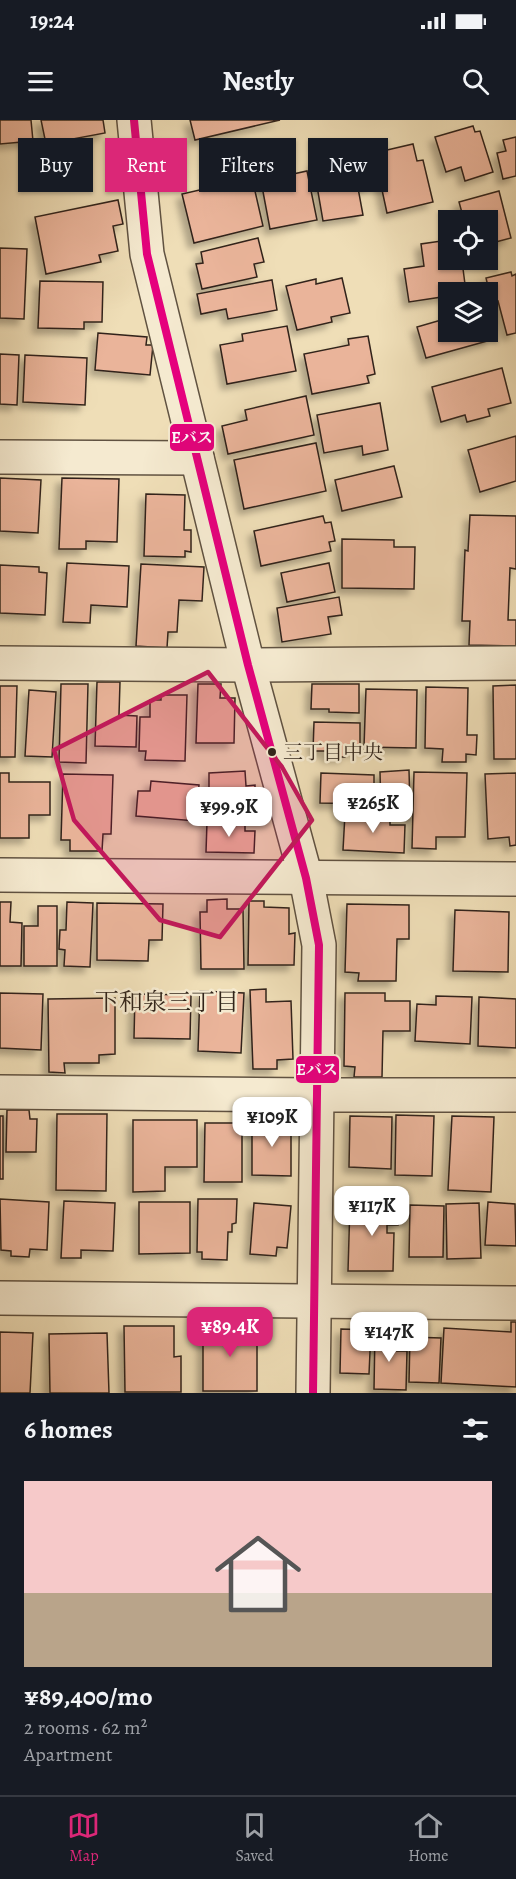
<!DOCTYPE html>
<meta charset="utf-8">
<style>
:root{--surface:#171b24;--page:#20242c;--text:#f1f3f6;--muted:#9ea1a6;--line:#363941;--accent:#db2777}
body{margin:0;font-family:Alegreya,"Noto Serif JP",serif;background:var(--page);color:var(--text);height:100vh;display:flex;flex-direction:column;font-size:22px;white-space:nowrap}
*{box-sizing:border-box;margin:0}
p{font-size:20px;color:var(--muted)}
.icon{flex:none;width:33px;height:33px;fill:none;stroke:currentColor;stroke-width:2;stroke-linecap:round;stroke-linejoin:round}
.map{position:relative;height:1273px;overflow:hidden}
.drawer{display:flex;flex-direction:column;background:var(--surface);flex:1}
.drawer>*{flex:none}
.banner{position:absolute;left:18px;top:18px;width:480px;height:54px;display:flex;gap:12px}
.fabs{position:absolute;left:438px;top:90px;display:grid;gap:12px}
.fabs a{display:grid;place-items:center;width:60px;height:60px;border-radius:0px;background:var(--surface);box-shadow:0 2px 4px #0004;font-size:30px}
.price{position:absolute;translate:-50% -51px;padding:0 14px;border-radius:12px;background:#fff;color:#222;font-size:20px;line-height:39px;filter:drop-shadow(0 2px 3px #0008)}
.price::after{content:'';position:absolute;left:50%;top:36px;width:18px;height:14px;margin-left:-9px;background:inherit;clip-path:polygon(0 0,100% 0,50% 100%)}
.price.selected{background:var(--accent);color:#fff}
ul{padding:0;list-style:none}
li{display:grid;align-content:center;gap:12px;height:318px;padding:0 24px}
li span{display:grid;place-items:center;height:186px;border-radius:0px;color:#555}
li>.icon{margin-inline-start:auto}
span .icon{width:108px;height:108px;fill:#fffc;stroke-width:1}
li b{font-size:26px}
h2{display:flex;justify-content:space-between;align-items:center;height:72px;padding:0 24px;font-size:26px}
.chip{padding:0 21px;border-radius:0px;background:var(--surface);box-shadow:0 2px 4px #0004;font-size:21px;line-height:54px}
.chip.selected{background:var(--accent);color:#fff}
.status{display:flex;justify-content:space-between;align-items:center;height:42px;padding:0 30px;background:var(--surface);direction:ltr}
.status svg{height:16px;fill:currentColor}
header{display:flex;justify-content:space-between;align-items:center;height:78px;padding:0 24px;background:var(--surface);font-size:27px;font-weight:600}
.menu{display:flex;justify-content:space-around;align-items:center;height:84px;border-top:2px solid var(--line);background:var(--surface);font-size:16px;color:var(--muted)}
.menu a{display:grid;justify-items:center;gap:3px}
.menu .selected{color:var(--accent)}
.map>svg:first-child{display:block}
.building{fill:#eab49a;stroke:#31241a;stroke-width:1.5;filter:url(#shadow)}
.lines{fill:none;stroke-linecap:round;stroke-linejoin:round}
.minor-casing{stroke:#605241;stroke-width:36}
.minor{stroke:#f5ead0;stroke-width:33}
.bus-1-casing{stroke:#f5ead0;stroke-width:12}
.bus-1{stroke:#e5007d;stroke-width:8}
.marked{fill:#c2185b;fill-opacity:0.2;stroke:#c2185b;stroke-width:4.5;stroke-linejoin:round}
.bus-dot{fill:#31241a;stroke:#f5ead0;stroke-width:2}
.labels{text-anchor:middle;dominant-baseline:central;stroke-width:5;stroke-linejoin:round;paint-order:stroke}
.bus-label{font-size:20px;fill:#31241a;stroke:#f5ead0;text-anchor:start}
.neighbourhood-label{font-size:24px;fill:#31241a;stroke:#f5ead0}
.line-badge{stroke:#f5ead0;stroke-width:2}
.badge-label{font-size:16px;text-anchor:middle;font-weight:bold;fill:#fff}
</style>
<div class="status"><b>19:24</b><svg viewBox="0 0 49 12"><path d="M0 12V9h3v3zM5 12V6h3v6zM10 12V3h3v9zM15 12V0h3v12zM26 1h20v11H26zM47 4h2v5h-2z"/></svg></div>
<header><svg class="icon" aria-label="menu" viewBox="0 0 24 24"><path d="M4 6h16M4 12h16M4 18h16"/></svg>Nestly<svg class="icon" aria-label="search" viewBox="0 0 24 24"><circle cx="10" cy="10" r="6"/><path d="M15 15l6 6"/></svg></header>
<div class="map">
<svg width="516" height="1273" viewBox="0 0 516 1273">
<defs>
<filter id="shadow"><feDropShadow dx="-5.5" dy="5.5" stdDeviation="3" flood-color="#0004"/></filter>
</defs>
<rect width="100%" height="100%" fill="#efdeb7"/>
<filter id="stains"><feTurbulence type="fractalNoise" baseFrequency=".00333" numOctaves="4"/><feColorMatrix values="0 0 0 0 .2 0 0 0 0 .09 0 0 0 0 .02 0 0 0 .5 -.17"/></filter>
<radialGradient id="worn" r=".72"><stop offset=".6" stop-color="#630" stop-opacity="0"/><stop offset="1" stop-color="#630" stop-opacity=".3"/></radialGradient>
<!-- building -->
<g class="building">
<path d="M 0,0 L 31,0 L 33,21 L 0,24 Z"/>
<path d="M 41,0 L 103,0 L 105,13 L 46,24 Z"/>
<path d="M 190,0 L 280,0 L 195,20 Z"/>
<path d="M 473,6 L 475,12 L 480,11 L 493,52 L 465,61 L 461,47 L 446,52 L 435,17 Z"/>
<path d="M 516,17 L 516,56 L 503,59 L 497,33 L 506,31 L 503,20 Z"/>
<path d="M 413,24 L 417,41 L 423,40 L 433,82 L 387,93 L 374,33 Z"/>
<path d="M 364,34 L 370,65 L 358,68 L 363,95 L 323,101 L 313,43 Z"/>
<path d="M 307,51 L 317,100 L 270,109 L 261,61 Z"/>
<path d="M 252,58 L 263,106 L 194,123 L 182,74 Z"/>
<path d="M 499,71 L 511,118 L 488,124 L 488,100 L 464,100 L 459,82 Z"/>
<path d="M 118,80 L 123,104 L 113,106 L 118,131 L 99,135 L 101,142 L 46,154 L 35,97 Z"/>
<path d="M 258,118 L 264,142 L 254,144 L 257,157 L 202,169 L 196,144 L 203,143 L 201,132 Z"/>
<path d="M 448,120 L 448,140 L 453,140 L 453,142 L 462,141 L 466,172 L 448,172 L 448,176 L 409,182 L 404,149 L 424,146 L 421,124 Z"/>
<path d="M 0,128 L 27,129 L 24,199 L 0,198 Z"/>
<path d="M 511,152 L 512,156 L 516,154 L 516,213 L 507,215 L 498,181 L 492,183 L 486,158 Z"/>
<path d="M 342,158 L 350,193 L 331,197 L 332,202 L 297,210 L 286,166 L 316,159 L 316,164 Z"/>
<path d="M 272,160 L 277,190 L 228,199 L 226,189 L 201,194 L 197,174 Z"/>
<path d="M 40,161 L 103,162 L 102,202 L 84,202 L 84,209 L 38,208 Z"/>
<path d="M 448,198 L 448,212 L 488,212 L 488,207 L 491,220 L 426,238 L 417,207 Z"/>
<path d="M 287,206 L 296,251 L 227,264 L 220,225 L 243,221 L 242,214 Z"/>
<path d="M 98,213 L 147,217 L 146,225 L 153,225 L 150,255 L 95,250 Z"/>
<path d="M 368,216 L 375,254 L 367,256 L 369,263 L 312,274 L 304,234 L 349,225 L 348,219 Z"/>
<path d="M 0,234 L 19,235 L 17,285 L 0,284 Z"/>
<path d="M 25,235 L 87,238 L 85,285 L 23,282 Z"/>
<path d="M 502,248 L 511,283 L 488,289 L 490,296 L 467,302 L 465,295 L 441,302 L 432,267 Z"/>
<path d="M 306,276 L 314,315 L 228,334 L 222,306 L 247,300 L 245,290 Z"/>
<path d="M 380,283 L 388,330 L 363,335 L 362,326 L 324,333 L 317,295 Z"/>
<path d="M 516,316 L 516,361 L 480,372 L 468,330 Z"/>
<path d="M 316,323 L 326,371 L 244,389 L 234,340 Z"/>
<path d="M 394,346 L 402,377 L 342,391 L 335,360 Z"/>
<path d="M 0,358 L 41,360 L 38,413 L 0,411 Z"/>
<path d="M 62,358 L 119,359 L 117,422 L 86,421 L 86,429 L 59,429 Z"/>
<path d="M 146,374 L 185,375 L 184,410 L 191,410 L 191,432 L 185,431 L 185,437 L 144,436 Z"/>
<path d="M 470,395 L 516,396 L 516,449 L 510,448 L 508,500 L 516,500 L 516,526 L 469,525 L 470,501 L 462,501 L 465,430 L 468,431 Z"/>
<path d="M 323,396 L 325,403 L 331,402 L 335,421 L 329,422 L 331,431 L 261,446 L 254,411 Z"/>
<path d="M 342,419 L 394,420 L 394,427 L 415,427 L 414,469 L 342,468 Z"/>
<path d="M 67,443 L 129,446 L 127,487 L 91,485 L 90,503 L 63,502 Z"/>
<path d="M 329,443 L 335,472 L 287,482 L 281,453 Z"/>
<path d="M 141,444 L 204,447 L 202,481 L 179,480 L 177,512 L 168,512 L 167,528 L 136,526 Z"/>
<path d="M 0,445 L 39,447 L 39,452 L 47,453 L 45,495 L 0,493 Z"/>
<path d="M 339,477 L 342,495 L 328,497 L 331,514 L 282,522 L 277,488 Z"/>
<path d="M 97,562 L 120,562 L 119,595 L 137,596 L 136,627 L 95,626 Z"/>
<path d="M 61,564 L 88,564 L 86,643 L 59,642 Z"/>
<path d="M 198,564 L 221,564 L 220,578 L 235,578 L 234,623 L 196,623 Z"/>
<path d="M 312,564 L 359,564 L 359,593 L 329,592 L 329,589 L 311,589 Z"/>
<path d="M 516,565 L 516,639 L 494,639 L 493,566 Z"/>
<path d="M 0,566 L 17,566 L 15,637 L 0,637 Z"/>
<path d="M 426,567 L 468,568 L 467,615 L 477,615 L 476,635 L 466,634 L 466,642 L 442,642 L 443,629 L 425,628 Z"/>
<path d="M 366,569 L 417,570 L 416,628 L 364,627 Z"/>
<path d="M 29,570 L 56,572 L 52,637 L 25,636 Z"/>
<path d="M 161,575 L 187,575 L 185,641 L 145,640 L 146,631 L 139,631 L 140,597 L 150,597 L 150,580 L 161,580 Z"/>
<path d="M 314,602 L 360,603 L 360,631 L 345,631 L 345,637 L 327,637 L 327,631 L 313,631 Z"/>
<path d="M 409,650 L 410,689 L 381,689 L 380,652 Z"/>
<path d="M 245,651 L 246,666 L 255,665 L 255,688 L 209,689 L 209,653 Z"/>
<path d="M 414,652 L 467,653 L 465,717 L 436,717 L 436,729 L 412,728 Z"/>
<path d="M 0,653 L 9,653 L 9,662 L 50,662 L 50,695 L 29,695 L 29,718 L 0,718 Z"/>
<path d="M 321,653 L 374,655 L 374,684 L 320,683 Z"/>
<path d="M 516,653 L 516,725 L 510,726 L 509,717 L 488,719 L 485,654 Z"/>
<path d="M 63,654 L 113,655 L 111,714 L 103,714 L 102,731 L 70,731 L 70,720 L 61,720 Z"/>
<path d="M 151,661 L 199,665 L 196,701 L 136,696 L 138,671 L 150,671 Z"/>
<path d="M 345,694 L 390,695 L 390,705 L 405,705 L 404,733 L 343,730 Z"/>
<path d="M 207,702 L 245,703 L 245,711 L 255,711 L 254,733 L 206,732 Z"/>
<path d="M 227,779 L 227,789 L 243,789 L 244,849 L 201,849 L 200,792 L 207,792 L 207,780 Z"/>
<path d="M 249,781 L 264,781 L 264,787 L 289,788 L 289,814 L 295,813 L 294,845 L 248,845 Z"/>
<path d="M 0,782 L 11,782 L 10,802 L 22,803 L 21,846 L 0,846 Z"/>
<path d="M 67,782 L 93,783 L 90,847 L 64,846 L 65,830 L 59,829 L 60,810 L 66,810 Z"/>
<path d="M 97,783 L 163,784 L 162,820 L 149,820 L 148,841 L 97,840 Z"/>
<path d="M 347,784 L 409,785 L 409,819 L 397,819 L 396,861 L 358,861 L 359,853 L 345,852 Z"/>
<path d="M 38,786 L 57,786 L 57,846 L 24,846 L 24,806 L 38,806 Z"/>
<path d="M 455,790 L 509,792 L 508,852 L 453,851 Z"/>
<path d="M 266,869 L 266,882 L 291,881 L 293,939 L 277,940 L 277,949 L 253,949 L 250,870 Z"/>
<path d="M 200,871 L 244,873 L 241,933 L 198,931 Z"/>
<path d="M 0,873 L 43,874 L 41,930 L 0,928 Z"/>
<path d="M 345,873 L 385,873 L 385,881 L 410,881 L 410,911 L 383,911 L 382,957 L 354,957 L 355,947 L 344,946 Z"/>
<path d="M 135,874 L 191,875 L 190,919 L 134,918 Z"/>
<path d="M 436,876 L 472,877 L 470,924 L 415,921 L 417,884 L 436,885 Z"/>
<path d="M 479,877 L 516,879 L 516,928 L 478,926 Z"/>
<path d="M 115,878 L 115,934 L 99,935 L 99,943 L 64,943 L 65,953 L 49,952 L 48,879 Z"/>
<path d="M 7,990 L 29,990 L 30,999 L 37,999 L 36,1032 L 6,1032 Z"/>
<path d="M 57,994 L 107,994 L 106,1071 L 56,1070 Z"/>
<path d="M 396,995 L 434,996 L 432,1056 L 395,1055 Z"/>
<rect x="0" y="996" width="3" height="63"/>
<path d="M 350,996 L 392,997 L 391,1049 L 349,1047 Z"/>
<path d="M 452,996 L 494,997 L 491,1072 L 448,1070 Z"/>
<path d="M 291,999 L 291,1056 L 252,1055 L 252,1000 Z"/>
<path d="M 133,1000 L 197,1000 L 197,1047 L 165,1047 L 165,1071 L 133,1072 Z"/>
<path d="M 205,1003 L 242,1003 L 242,1062 L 204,1062 Z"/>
<path d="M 0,1079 L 49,1082 L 47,1130 L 30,1129 L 29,1137 L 11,1136 L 11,1131 L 1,1130 Z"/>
<path d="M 198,1079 L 237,1079 L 236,1103 L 232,1104 L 232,1112 L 228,1112 L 227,1140 L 202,1139 L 202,1132 L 197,1132 Z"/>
<path d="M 64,1081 L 115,1083 L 113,1131 L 81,1130 L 81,1138 L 61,1138 Z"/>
<path d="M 139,1082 L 190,1082 L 190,1133 L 139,1134 Z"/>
<path d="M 488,1082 L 515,1084 L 516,1126 L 485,1125 Z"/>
<path d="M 254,1083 L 291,1086 L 287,1128 L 277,1127 L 276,1136 L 250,1134 Z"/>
<path d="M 479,1083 L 481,1138 L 447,1139 L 446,1084 Z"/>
<path d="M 350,1084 L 399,1085 L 398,1105 L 387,1105 L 387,1113 L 394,1113 L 393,1151 L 348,1151 Z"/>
<path d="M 410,1085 L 444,1086 L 443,1137 L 409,1137 Z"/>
<path d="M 511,1202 L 516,1202 L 516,1267 L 441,1263 L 444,1208 L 511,1212 Z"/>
<rect x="203" y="1205" width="54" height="66"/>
<path d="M 124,1206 L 174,1206 L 174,1237 L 181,1236 L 181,1272 L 125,1272 Z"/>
<path d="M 341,1209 L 371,1210 L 369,1254 L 340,1253 Z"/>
<path d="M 375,1211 L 397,1211 L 397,1231 L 407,1231 L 406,1270 L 374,1269 Z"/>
<path d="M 0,1212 L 33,1213 L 30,1273 L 0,1273 Z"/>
<path d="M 107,1213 L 109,1273 L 50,1273 L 49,1214 Z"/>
<path d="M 410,1217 L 441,1218 L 439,1263 L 409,1262 Z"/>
</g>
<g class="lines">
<defs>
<g id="minor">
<path d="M 134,0 L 147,134 L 248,545 L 306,758 L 319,825 L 313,1273"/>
<path d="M 0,337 L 197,338"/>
<path d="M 0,543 L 248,545 L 516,543"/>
<path d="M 0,755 L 516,759"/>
<path d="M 0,972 L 317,975 L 516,975"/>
<path d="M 0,1178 L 516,1183"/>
</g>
</defs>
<!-- minor casing -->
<use href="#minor" class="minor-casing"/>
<!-- minor -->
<use href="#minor" class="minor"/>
<defs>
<path id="bus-1" d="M 134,0 L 147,134 L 248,545 L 306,758 L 319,825 L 313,1273"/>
</defs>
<!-- bus-1 casing -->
<use href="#bus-1" class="bus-1-casing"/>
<!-- bus-1 -->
<use href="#bus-1" class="bus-1"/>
</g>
<!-- marked area -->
<path class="marked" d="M 208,552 L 282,647 L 312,700 L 220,817 L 160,800 L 74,700 L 54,630 Z"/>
<!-- markers -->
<circle class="bus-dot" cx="272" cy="632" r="5"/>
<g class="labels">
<!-- bus labels -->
<g class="bus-label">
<text x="283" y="632">三丁目中央</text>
</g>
<!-- neighbourhood labels -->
<g class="neighbourhood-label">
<text x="167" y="882">下和泉三丁目</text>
</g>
</g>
<g class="line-badge">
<rect x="169" y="303" width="46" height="29" rx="6" fill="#e5007d"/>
<rect x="295" y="935" width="45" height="29" rx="6" fill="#e5007d"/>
</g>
<g class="badge-label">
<text x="192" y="323">Eバス</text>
<text x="317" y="955">Eバス</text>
</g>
<rect width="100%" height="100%" filter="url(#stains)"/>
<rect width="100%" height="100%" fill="url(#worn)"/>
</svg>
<div class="fabs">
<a><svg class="icon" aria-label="locate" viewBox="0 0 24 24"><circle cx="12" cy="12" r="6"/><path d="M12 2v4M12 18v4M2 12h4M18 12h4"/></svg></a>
<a><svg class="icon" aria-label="layers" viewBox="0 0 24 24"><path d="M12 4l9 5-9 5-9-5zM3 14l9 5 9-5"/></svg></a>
</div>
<b class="price" style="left:373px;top:714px">¥265K</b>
<b class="price" style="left:229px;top:718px">¥99.9K</b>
<b class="price" style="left:272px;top:1028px">¥109K</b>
<b class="price" style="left:372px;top:1117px">¥117K</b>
<b class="price selected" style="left:230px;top:1238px">¥89.4K</b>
<b class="price" style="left:389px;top:1243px">¥147K</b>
<div class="banner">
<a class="chip">Buy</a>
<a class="chip selected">Rent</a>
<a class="chip">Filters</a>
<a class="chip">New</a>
</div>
</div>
<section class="drawer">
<h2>6 homes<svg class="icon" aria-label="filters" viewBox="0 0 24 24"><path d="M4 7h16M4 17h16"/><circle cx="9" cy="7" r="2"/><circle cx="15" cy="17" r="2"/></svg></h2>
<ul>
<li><span style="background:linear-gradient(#f6c9c9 60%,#b9a48a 0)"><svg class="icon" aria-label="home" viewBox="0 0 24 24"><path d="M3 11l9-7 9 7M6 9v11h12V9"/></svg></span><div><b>¥89,400/mo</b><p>2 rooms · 62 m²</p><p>Apartment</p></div></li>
</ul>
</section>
<nav class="menu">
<a class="selected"><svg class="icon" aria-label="map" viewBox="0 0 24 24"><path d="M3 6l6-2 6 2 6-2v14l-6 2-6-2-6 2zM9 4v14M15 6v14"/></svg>Map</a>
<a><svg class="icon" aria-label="saved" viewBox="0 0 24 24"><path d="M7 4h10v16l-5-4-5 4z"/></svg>Saved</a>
<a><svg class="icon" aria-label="home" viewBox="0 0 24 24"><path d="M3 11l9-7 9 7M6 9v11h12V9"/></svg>Home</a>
</nav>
